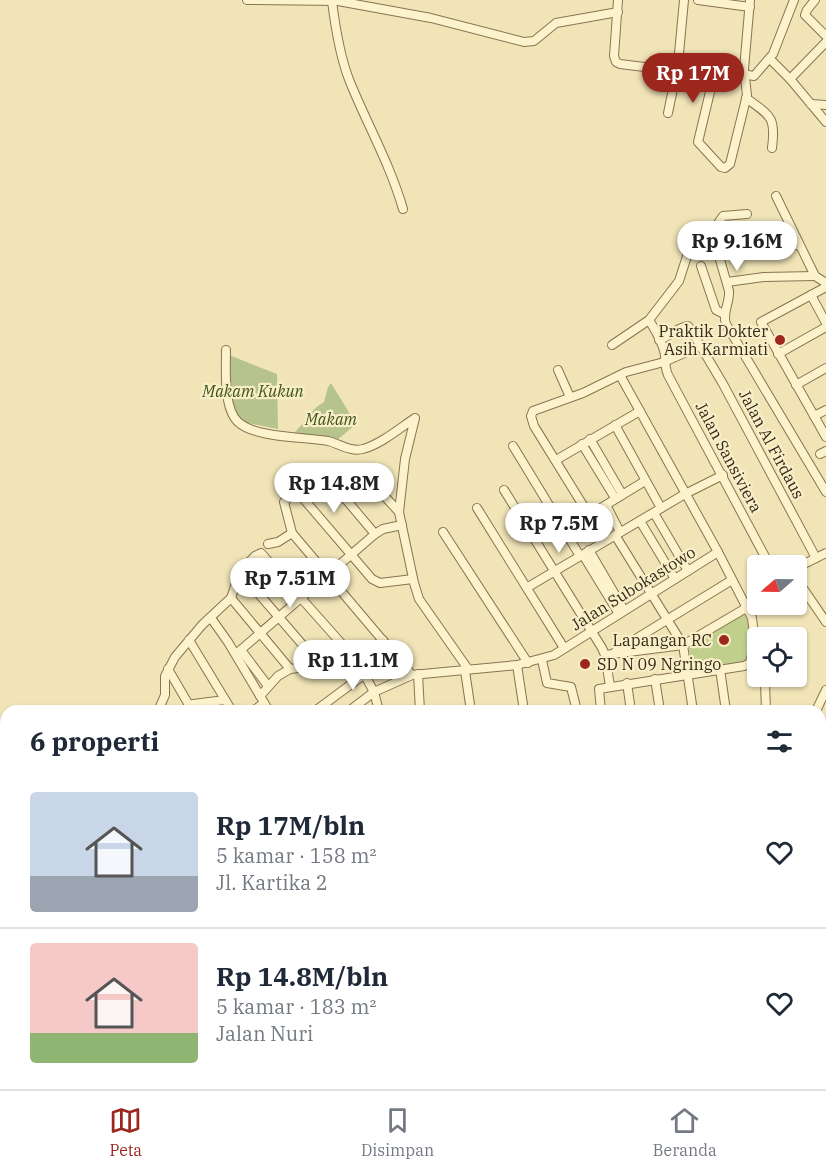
<!DOCTYPE html>
<html lang="id">
<meta charset="utf-8">
<style>
:root{--surface:#fff;--page:#f2f2f3;--text:#1f2937;--muted:#747a83;--line:#e0e1e3;--accent:#9c281d}
body{margin:0;font-family:"IBM Plex Serif",serif;background:var(--page);color:var(--text);height:100vh;display:flex;flex-direction:column;font-size:22px;white-space:nowrap}
*{box-sizing:border-box;margin:0}
p{font-size:20px;color:var(--muted)}
.icon{flex:none;width:33px;height:33px;fill:none;stroke:currentColor;stroke-width:2;stroke-linecap:round;stroke-linejoin:round}
.map{position:relative;flex:1;overflow:hidden}
.drawer{position:absolute;left:0px;top:705px;width:826px;height:384px;display:flex;flex-direction:column;background:var(--surface);border-radius:18px 18px 0 0;box-shadow:0 2px 4px #0004}
.drawer>*{flex:none}
.needle{width:39px;rotate:250deg}
.controls{position:absolute;left:747px;top:555px;display:grid;gap:12px}
.controls a{display:grid;place-items:center;width:60px;height:60px;border-radius:6px;background:var(--surface);box-shadow:0 2px 4px #0004;font-size:30px}
.price{position:absolute;translate:-50% -51px;padding:0 14px;border-radius:21px;background:#fff;color:#222;font-size:20px;line-height:39px;filter:drop-shadow(0 2px 3px #0008)}
.price::after{content:'';position:absolute;left:50%;top:36px;width:18px;height:14px;margin-left:-9px;background:inherit;clip-path:polygon(0 0,100% 0,50% 100%)}
.price.selected{background:var(--accent);color:#fff}
ul{padding:0;list-style:none}
li{display:flex;align-items:center;gap:18px;height:150px;padding:0 30px}
li+li{border-top:2px solid var(--line)}
li span{display:grid;place-items:center;flex:none;width:168px;height:120px;border-radius:6px;color:#555}
li>.icon{margin-inline-start:auto}
span .icon{width:72px;height:72px;fill:#fffc;stroke-width:1}
li b{font-size:26px}
h2{display:flex;justify-content:space-between;align-items:center;height:72px;padding:0 30px;font-size:26px}
.dock{display:flex;justify-content:space-around;align-items:center;height:84px;border-top:2px solid var(--line);background:var(--surface);font-size:16px;color:var(--muted)}
.dock a{display:grid;justify-items:center;gap:3px}
.dock .selected{color:var(--accent)}
.map>svg:first-child{display:block}
.green{fill:#c1cf8c}
.cemetery{fill:#b7c38c}
.lines{fill:none;stroke-linecap:round;stroke-linejoin:round}
.minor-casing{stroke:#887452;stroke-width:10}
.tertiary-casing{stroke:#887452;stroke-width:12}
.minor{stroke:#fcf2cb;stroke-width:8}
.tertiary{stroke:#fcf2cb;stroke-width:10}
.poi-dot{fill:#9c281d;stroke:#f8efc8;stroke-width:2}
.labels{text-anchor:middle;dominant-baseline:central;stroke-width:4.5;stroke-linejoin:round;paint-order:stroke}
.poi-label{font-size:16px;fill:#352919;stroke:#f8efc8;text-anchor:end}
.park-label{font-size:16px;font-style:italic;fill:#41541d;stroke:#f8efc8}
.street-label{font-size:16px;fill:#352919;stroke:#f8efc8}
</style>
<div class="map">
<svg width="826" height="1089" viewBox="0 0 826 1089">
<rect width="100%" height="100%" fill="#f1e5b8"/>
<!-- green -->
<path class="green" d="M 745,614 L 752,636 L 748,662 L 693,668 L 688,644 Z"/>
<!-- cemetery -->
<g class="cemetery">
<path d="M 229,355 L 277,374 L 278,429 L 242,422 C 227,403 230,378 229,355 Z"/>
<path d="M 331,383 L 356,424 L 336,441 L 293,434 C 304,424 311,409 324,402 L 328,387 Z"/>
</g>
<g class="lines">
<defs>
<g id="minor">
<path d="M 247,0 L 338,1 L 431,18 L 524,42 L 534,41 L 556,23 L 618,12"/>
<path d="M 618,0 L 614,56 L 616,62 L 620,64 L 677,71"/>
<path d="M 698,0 L 750,7"/>
<path d="M 815,0 L 807,10 L 805,15 L 826,36"/>
<path d="M 332,1 C 335,25 341,60 350,82 C 367,124 390,164 403,209"/>
<path d="M 770,59 L 790,79 L 826,122"/>
<path d="M 678,64 L 754,76 L 773,54 L 794,0"/>
<path d="M 715,71 L 698,142 L 721,167 L 725,168 L 730,164 L 747,95 L 744,69 L 750,0"/>
<path d="M 790,79 L 826,42"/>
<path d="M 746,98 C 771,116 776,117 772,148"/>
<path d="M 811,104 L 826,105"/>
<path d="M 668,113 L 678,64 L 684,0"/>
<path d="M 776,196 L 815,276 L 826,283"/>
<path d="M 747,214 L 723,216 L 712,232 L 690,247 L 679,281 L 649,320 C 655,330 664,344 665,356 C 665,363 665,368 668,375 L 770,566"/>
<path d="M 712,232 L 729,291 C 730,303 722,312 726,324 L 826,492"/>
<path d="M 717,246 L 794,234"/>
<path d="M 719,254 L 799,245"/>
<path d="M 701,266 L 716,310 L 724,314"/>
<path d="M 727,282 L 764,277 L 815,276"/>
<path d="M 826,287 L 761,322 L 826,437"/>
<path d="M 811,295 L 826,323"/>
<path d="M 659,340 C 670,336 676,328 688,326 L 691,330 L 723,384 L 816,558"/>
<path d="M 612,345 L 649,320"/>
<path d="M 226,350 C 226,368 223,408 238,422 C 255,438 306,437 328,441 C 340,444 350,452 363,449 C 381,444 400,428 415,418 L 405,459 L 399,512 L 414,583 L 419,599 L 468,669"/>
<path d="M 778,354 L 826,327"/>
<path d="M 558,370 L 570,397"/>
<path d="M 796,385 L 826,368"/>
<path d="M 814,416 L 826,410"/>
<path d="M 615,425 L 661,508"/>
<path d="M 590,439 L 622,494"/>
<path d="M 582,444 L 615,498"/>
<path d="M 513,446 L 580,556"/>
<path d="M 820,454 L 826,451"/>
<path d="M 556,460 L 640,411"/>
<path d="M 377,488 L 399,512"/>
<path d="M 296,490 L 372,579 L 380,583 L 413,579"/>
<path d="M 504,490 L 602,648 L 605,655 L 610,686"/>
<path d="M 606,505 L 620,532"/>
<path d="M 477,508 L 564,648"/>
<path d="M 654,513 L 688,571"/>
<path d="M 589,515 L 534,426 L 531,416 L 533,411 L 583,393 L 626,372 L 664,362 L 700,346"/>
<path d="M 640,521 L 675,579"/>
<path d="M 565,530 L 645,481"/>
<path d="M 443,532 L 528,663"/>
<path d="M 375,534 L 322,471 L 313,475 L 284,502 L 292,533 L 412,675"/>
<path d="M 615,535 L 683,645 L 693,711"/>
<path d="M 268,544 L 278,542 L 292,533"/>
<path d="M 589,550 L 624,610"/>
<path d="M 583,555 L 619,614"/>
<path d="M 796,568 L 826,553"/>
<path d="M 240,572 L 320,665"/>
<path d="M 796,578 L 826,622"/>
<path d="M 528,587 L 685,494 L 723,475"/>
<path d="M 231,598 L 290,669"/>
<path d="M 211,618 L 228,642 L 269,711"/>
<path d="M 189,640 L 232,711"/>
<path d="M 241,650 L 268,686"/>
<path d="M 616,651 L 732,580"/>
<path d="M 236,654 L 375,534 L 383,529 L 402,525"/>
<path d="M 605,655 L 683,645 L 746,608"/>
<path d="M 542,660 L 547,683 L 571,687 L 577,711"/>
<path d="M 517,665 L 524,711"/>
<path d="M 168,669 L 189,705"/>
<path d="M 720,669 L 726,711"/>
<path d="M 465,671 L 471,711"/>
<path d="M 418,674 L 420,711"/>
<path d="M 655,679 L 660,711"/>
<path d="M 765,682 L 766,711"/>
<path d="M 627,683 L 631,711"/>
<path d="M 260,696 L 278,676 L 290,669 L 357,661 L 383,640"/>
<path d="M 158,711 L 165,695 L 165,676 L 175,657 L 202,625 L 231,598 L 240,572 L 255,556 L 261,553 L 357,661 L 374,692 L 379,711"/>
<path d="M 185,711 L 193,704 L 225,700"/>
<path d="M 253,711 L 264,703"/>
<path d="M 315,711 L 365,674"/>
<path d="M 349,711 L 374,692 L 412,675 L 517,665 L 554,655 L 718,552"/>
<path d="M 601,711 L 599,689 L 744,666 L 750,663 L 755,642 L 752,618 L 718,552 L 621,377"/>
<path d="M 816,711 L 826,690"/>
<path d="M 820,885 L 826,883"/>
<path d="M 0,985 L 6,984"/>
<path d="M 820,1024 L 826,1023"/>
<path d="M 0,1044 L 6,1043"/>
<path d="M 820,1057 L 826,1057"/>
<path d="M 0,1080 L 6,1079"/>
<path d="M 42,1083 L 43,1089"/>
<path d="M 164,1083 L 167,1089"/>
<path d="M 412,1083 L 414,1089"/>
<path d="M 446,1083 L 448,1089"/>
<path d="M 481,1083 L 483,1089"/>
<path d="M 516,1083 L 518,1089"/>
<path d="M 551,1083 L 553,1089"/>
<path d="M 586,1083 L 588,1089"/>
<path d="M 638,1083 L 640,1089"/>
<path d="M 81,1089 L 97,1083"/>
<path d="M 394,1089 L 397,1083"/>
<path d="M 661,1089 L 662,1083"/>
</g>
<g id="tertiary">
<path d="M 820,782 L 826,782"/>
<path d="M 0,938 L 6,936"/>
</g>
</defs>
<!-- minor casing -->
<use href="#minor" class="minor-casing"/>
<!-- tertiary casing -->
<use href="#tertiary" class="tertiary-casing"/>
<!-- minor -->
<use href="#minor" class="minor"/>
<!-- tertiary -->
<use href="#tertiary" class="tertiary"/>
</g>
<!-- markers -->
<g class="poi-dot">
<circle cx="780" cy="340" r="6"/>
<circle cx="724" cy="640" r="6"/>
<circle cx="585" cy="664" r="6"/>
</g>
<g class="labels">
<!-- poi labels -->
<g class="poi-label">
<text x="768" y="331">Praktik Dokter<tspan x="768" dy="18">Asih Karmiati</tspan></text>
<text x="712" y="640">Lapangan RC</text>
<text x="597" y="664" text-anchor="start">SD N 09 Ngringo</text>
</g>
<!-- park labels -->
<g class="park-label">
<text x="253" y="391">Makam Kukun</text>
<text x="331" y="419">Makam</text>
</g>
<!-- street labels -->
<g class="street-label">
<text transform="translate(772 444) rotate(62)">Jalan Al Firdaus</text>
<text transform="translate(729 457) rotate(62)">Jalan Sansiviera</text>
<text transform="translate(633 588) rotate(-32)">Jalan Subokastowo</text>
</g>
</g>
</svg>
<div class="controls">
<a><svg class="needle" viewBox="-14 -14 28 28"><path d="M0-13l5 13h-10z" fill="#e53935"/><path d="M0 13l5-13h-10z" fill="#747a83"/></svg></a>
<a><svg class="icon" aria-label="locate" viewBox="0 0 24 24"><circle cx="12" cy="12" r="6"/><path d="M12 2v4M12 18v4M2 12h4M18 12h4"/></svg></a>
</div>
<b class="price selected" style="left:693px;top:104px">Rp 17M</b>
<b class="price" style="left:737px;top:272px">Rp 9.16M</b>
<b class="price" style="left:334px;top:514px">Rp 14.8M</b>
<b class="price" style="left:559px;top:554px">Rp 7.5M</b>
<b class="price" style="left:290px;top:609px">Rp 7.51M</b>
<b class="price" style="left:353px;top:691px">Rp 11.1M</b>
<section class="drawer">
<h2>6 properti<svg class="icon" aria-label="filters" viewBox="0 0 24 24"><path d="M4 7h16M4 17h16"/><circle cx="9" cy="7" r="2"/><circle cx="15" cy="17" r="2"/></svg></h2>
<ul>
<li><span style="background:linear-gradient(#c9d6e8 70%,#9aa5b1 0)"><svg class="icon" aria-label="home" viewBox="0 0 24 24"><path d="M3 11l9-7 9 7M6 9v11h12V9"/></svg></span><div><b>Rp 17M/bln</b><p>5 kamar · 158 m²</p><p>Jl. Kartika 2</p></div><svg class="icon" aria-label="heart" viewBox="0 0 24 24"><path d="M12 20l-8-8c-3-5 5-10 8-4 3-6 11-1 8 4z"/></svg></li>
<li><span style="background:linear-gradient(#f6c9c9 75%,#8fb573 0)"><svg class="icon" aria-label="home" viewBox="0 0 24 24"><path d="M3 11l9-7 9 7M6 9v11h12V9"/></svg></span><div><b>Rp 14.8M/bln</b><p>5 kamar · 183 m²</p><p>Jalan Nuri</p></div><svg class="icon" aria-label="heart" viewBox="0 0 24 24"><path d="M12 20l-8-8c-3-5 5-10 8-4 3-6 11-1 8 4z"/></svg></li>
</ul>
</section>
</div>
<nav class="dock">
<a class="selected"><svg class="icon" aria-label="map" viewBox="0 0 24 24"><path d="M3 6l6-2 6 2 6-2v14l-6 2-6-2-6 2zM9 4v14M15 6v14"/></svg>Peta</a>
<a><svg class="icon" aria-label="saved" viewBox="0 0 24 24"><path d="M7 4h10v16l-5-4-5 4z"/></svg>Disimpan</a>
<a><svg class="icon" aria-label="home" viewBox="0 0 24 24"><path d="M3 11l9-7 9 7M6 9v11h12V9"/></svg>Beranda</a>
</nav>
